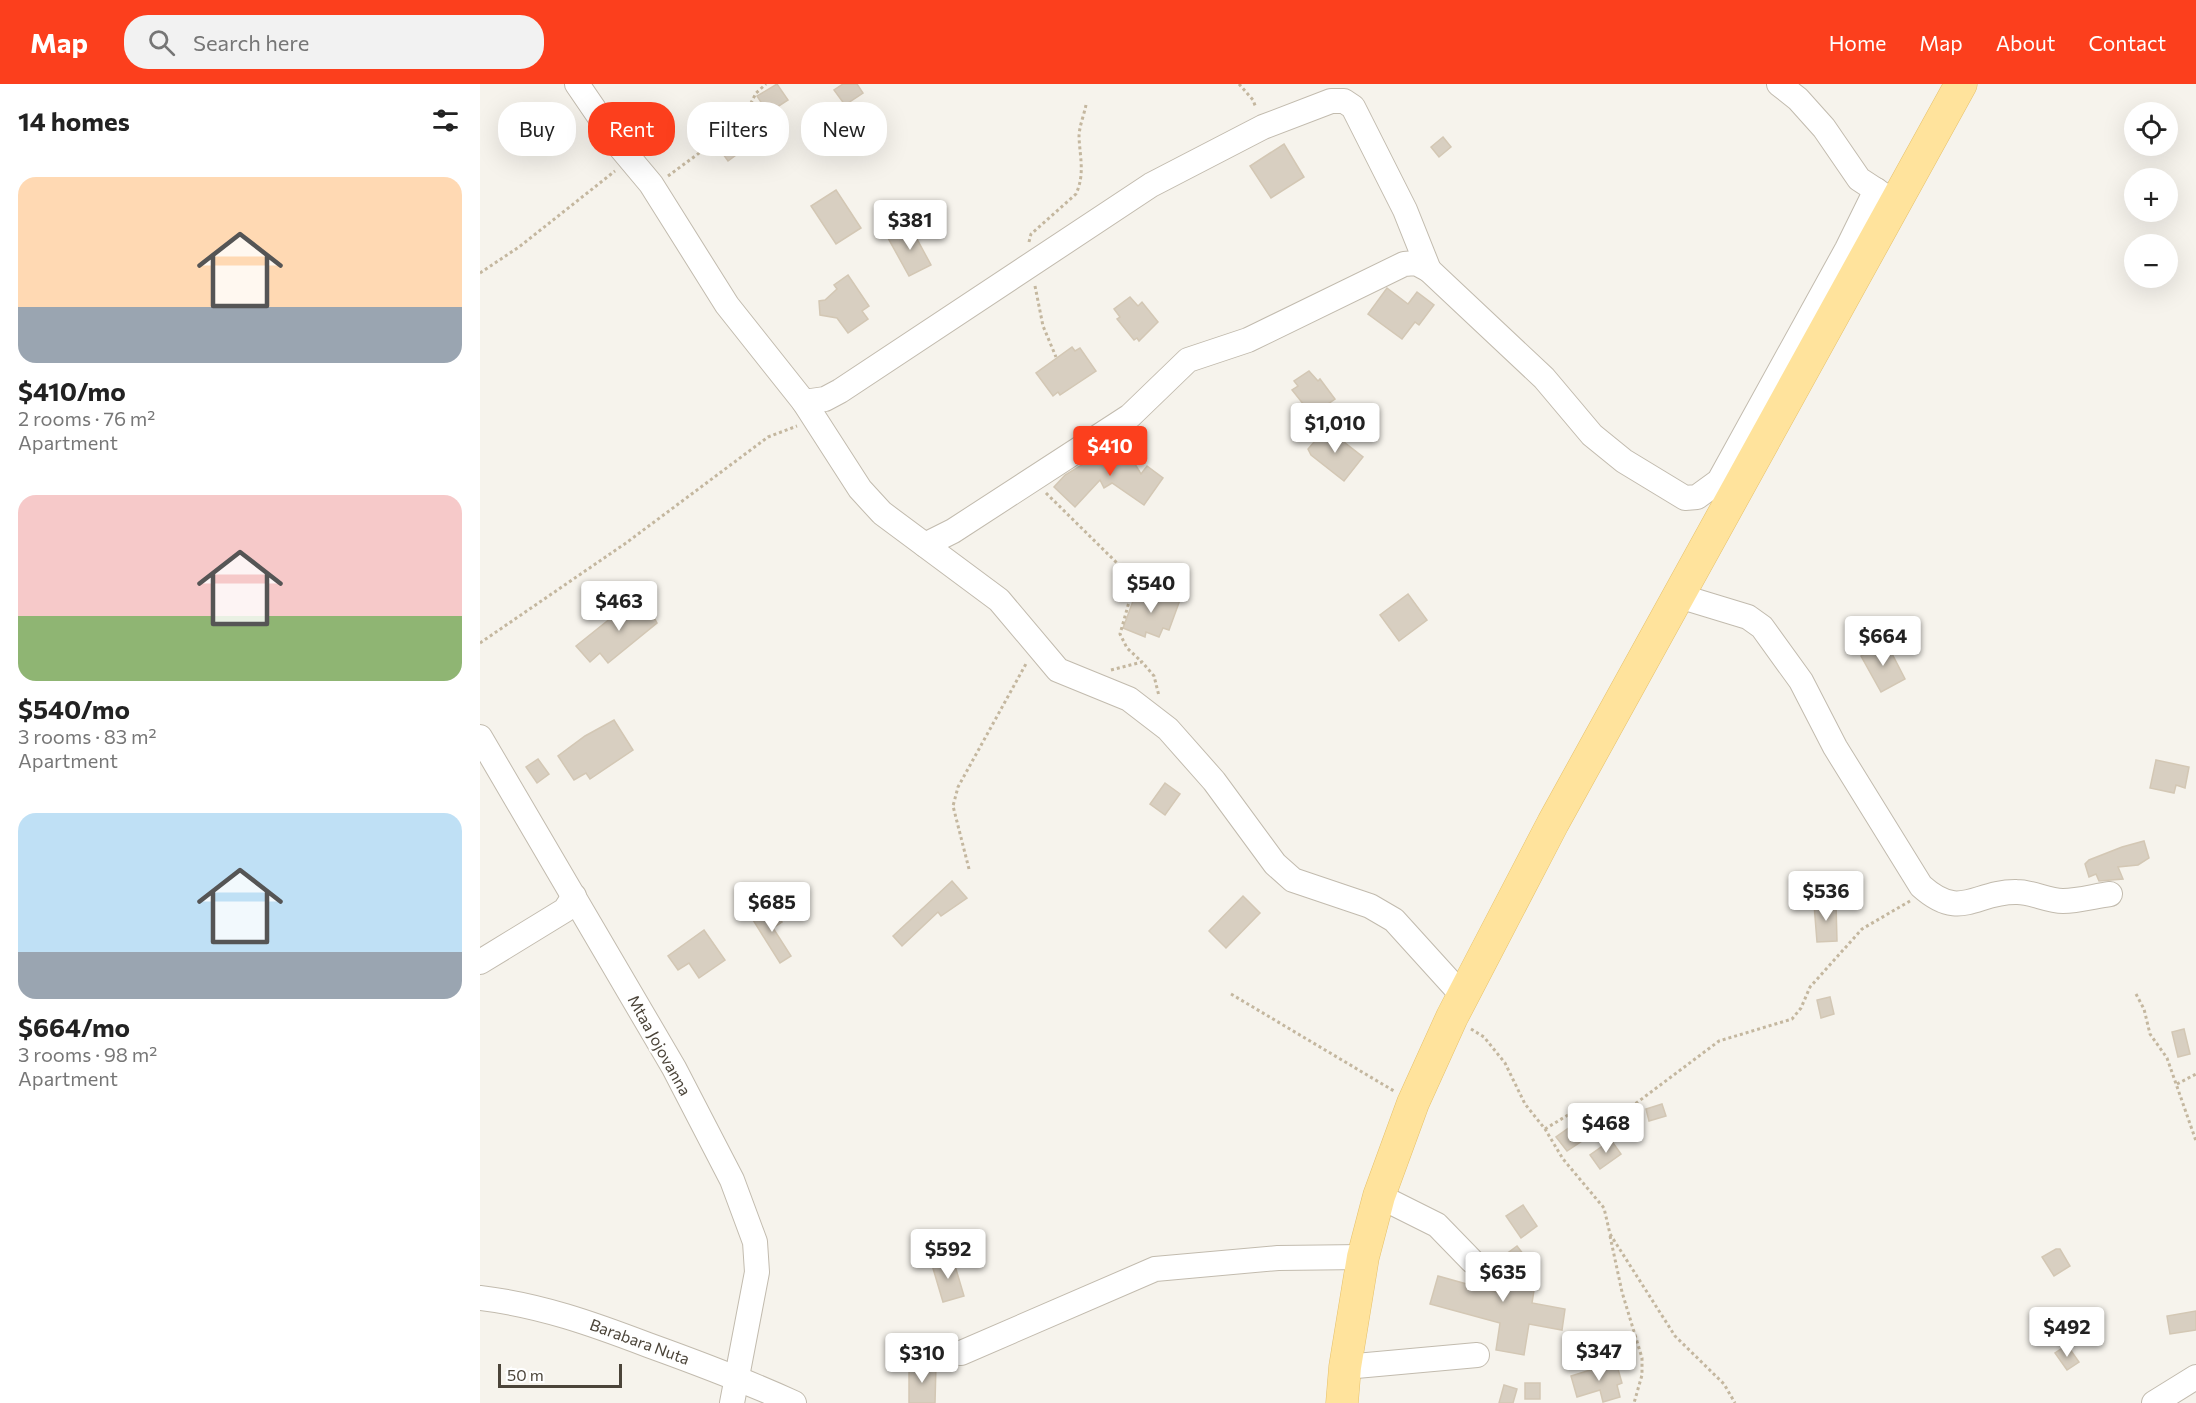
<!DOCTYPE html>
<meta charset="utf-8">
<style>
:root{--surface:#fff;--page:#f2f2f2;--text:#222;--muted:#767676;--accent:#fc3f1d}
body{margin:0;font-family:Commissioner,sans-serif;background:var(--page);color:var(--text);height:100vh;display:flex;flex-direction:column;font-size:22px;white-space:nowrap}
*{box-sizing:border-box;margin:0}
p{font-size:20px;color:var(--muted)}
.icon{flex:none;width:33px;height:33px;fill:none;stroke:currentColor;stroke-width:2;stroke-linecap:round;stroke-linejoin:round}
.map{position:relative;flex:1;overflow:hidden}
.details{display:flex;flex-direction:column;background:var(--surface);width:480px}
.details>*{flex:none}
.banner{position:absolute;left:18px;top:18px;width:570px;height:54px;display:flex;gap:12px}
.buttons{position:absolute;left:1644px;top:18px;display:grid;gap:12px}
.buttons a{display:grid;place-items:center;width:54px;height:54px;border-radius:50%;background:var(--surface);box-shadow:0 6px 24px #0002;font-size:30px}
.scale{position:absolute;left:18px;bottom:15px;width:124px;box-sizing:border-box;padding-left:6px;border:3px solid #4b4439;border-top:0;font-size:16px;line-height:21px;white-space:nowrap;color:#4b4439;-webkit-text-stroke:4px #fff;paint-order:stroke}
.price{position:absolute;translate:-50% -51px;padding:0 14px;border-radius:6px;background:#fff;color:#222;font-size:20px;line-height:39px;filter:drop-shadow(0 2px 3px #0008)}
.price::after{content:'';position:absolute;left:50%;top:36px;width:18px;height:14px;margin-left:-9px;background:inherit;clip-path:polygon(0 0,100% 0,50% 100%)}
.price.current{background:var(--accent);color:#fff}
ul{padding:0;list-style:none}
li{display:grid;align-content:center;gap:12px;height:318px;padding:0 18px}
li span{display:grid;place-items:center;height:186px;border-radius:18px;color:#555}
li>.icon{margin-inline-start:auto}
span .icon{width:108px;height:108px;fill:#fffc;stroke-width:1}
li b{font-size:26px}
h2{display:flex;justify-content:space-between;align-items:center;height:72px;padding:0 18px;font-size:26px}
.pill{padding:0 21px;border-radius:24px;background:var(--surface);box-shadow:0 6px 24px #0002;font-size:21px;line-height:54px}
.pill.current{background:var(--accent);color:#fff}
header{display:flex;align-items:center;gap:36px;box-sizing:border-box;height:84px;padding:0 30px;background:var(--accent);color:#fff}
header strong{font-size:28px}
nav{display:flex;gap:33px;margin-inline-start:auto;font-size:21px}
.search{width:420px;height:54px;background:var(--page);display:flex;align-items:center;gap:15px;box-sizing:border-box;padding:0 21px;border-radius:24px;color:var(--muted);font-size:22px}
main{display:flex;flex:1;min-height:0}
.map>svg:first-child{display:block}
.building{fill:#d8cfc1;stroke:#d3c7b4;stroke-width:1.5}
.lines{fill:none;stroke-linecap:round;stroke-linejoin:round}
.minor-casing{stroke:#c2bbae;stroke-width:26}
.major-casing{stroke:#e6c16a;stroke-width:33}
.path{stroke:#c4b79f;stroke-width:3;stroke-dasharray:3 3;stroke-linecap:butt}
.minor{stroke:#fff;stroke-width:24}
.major{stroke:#ffe39c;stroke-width:32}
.labels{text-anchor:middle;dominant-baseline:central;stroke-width:5;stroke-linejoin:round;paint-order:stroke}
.street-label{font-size:16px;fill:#4b4439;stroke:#fff}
</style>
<header>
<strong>Map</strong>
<div class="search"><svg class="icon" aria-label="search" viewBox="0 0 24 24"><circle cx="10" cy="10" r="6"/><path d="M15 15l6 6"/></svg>Search here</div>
<nav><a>Home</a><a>Map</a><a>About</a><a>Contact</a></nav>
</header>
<main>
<section class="details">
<h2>14 homes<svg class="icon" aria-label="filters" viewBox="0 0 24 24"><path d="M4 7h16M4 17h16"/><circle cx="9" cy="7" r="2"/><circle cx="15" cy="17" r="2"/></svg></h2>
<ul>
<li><span style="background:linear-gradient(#ffd9b3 70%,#9aa5b1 0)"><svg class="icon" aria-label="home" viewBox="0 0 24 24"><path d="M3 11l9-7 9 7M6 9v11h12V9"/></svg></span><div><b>$410/mo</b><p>2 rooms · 76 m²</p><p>Apartment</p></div></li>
<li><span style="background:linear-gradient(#f6c9c9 65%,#8fb573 0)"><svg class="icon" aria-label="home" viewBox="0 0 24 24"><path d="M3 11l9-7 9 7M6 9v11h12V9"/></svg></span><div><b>$540/mo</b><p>3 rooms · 83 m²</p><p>Apartment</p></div></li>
<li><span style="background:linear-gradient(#bfe0f5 75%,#9aa5b1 0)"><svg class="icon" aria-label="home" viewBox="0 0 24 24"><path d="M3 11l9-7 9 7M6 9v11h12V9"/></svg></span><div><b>$664/mo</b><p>3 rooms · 98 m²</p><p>Apartment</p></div></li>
</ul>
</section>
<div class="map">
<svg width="1716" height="1319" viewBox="0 0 1716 1319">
<rect width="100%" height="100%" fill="#f6f3ec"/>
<!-- building -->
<g class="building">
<path d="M 297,0 L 308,16 L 288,29 L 277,12 Z"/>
<path d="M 363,0 L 377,0 L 383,9 L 365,21 L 354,6 Z"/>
<path d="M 246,51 L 260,68 L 248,77 L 235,59 Z"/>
<path d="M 963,53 L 971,63 L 959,73 L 951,63 Z"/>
<path d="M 804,60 L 824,93 L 791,114 L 770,82 Z"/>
<path d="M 356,106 L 381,144 L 356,160 L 331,122 Z"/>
<path d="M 430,142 L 451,181 L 429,192 L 408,154 Z"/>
<path d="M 368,191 L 389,222 L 382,227 L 388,235 L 368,249 L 357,234 L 340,231 L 339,217 L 345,216 L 357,205 L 354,201 Z"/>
<path d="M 907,204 L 928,220 L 937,208 L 954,221 L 939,241 L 935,238 L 922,255 L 888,230 Z"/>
<path d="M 650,213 L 658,222 L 662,218 L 678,238 L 659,257 L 657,254 L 654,256 L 637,235 L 640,233 L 634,225 Z"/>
<path d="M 592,263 L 595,267 L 600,264 L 616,287 L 580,311 L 578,308 L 573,312 L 556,289 Z"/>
<path d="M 829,287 L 838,297 L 840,295 L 855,315 L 832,331 L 812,306 L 818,302 L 814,297 Z"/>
<path d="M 846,344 L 883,373 L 864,397 L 831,371 L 828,365 Z"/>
<path d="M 641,357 L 661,390 L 667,382 L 683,394 L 664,421 L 632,399 L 624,404 L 620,396 L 595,423 L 574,403 L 585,391 Z"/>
<path d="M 679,507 L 700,516 L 689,546 L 683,544 L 679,553 L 666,548 L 665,553 L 643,544 L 656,509 L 675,516 Z"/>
<path d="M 161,510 L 177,539 L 128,579 L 120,569 L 110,578 L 96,562 Z"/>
<path d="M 928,510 L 947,536 L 919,557 L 900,531 Z"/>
<path d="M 1406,558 L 1425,595 L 1401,608 L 1381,572 Z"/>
<path d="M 134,636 L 153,666 L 110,695 L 106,689 L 94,696 L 78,672 L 105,652 Z"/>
<path d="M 58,675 L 69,690 L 57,699 L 46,683 Z"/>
<path d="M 1676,676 L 1709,683 L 1705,704 L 1696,701 L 1694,709 L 1670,704 Z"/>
<path d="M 685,699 L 700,710 L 685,731 L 670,720 Z"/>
<path d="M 1664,757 L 1669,774 L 1658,781 L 1638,783 L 1643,795 L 1619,797 L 1616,790 L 1609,793 L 1605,780 L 1609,776 L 1642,763 Z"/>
<path d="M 472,797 L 487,814 L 461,832 L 458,828 L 422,862 L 413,852 Z"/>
<path d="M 763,812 L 780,829 L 746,864 L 729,847 Z"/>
<path d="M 1356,819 L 1357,857 L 1337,858 L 1334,820 Z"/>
<path d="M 292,823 L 302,838 L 293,844 L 311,872 L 300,879 L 273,836 Z"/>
<path d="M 224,846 L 245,876 L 219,894 L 209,879 L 198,886 L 188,872 Z"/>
<path d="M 1350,913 L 1354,930 L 1341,934 L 1337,916 Z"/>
<path d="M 1704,945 L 1710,970 L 1698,973 L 1692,948 Z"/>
<path d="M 1182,1020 L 1186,1032 L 1169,1037 L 1166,1025 Z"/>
<path d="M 1097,1038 L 1108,1053 L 1087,1067 L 1076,1053 Z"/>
<path d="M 1131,1056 L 1141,1070 L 1120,1085 L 1110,1071 Z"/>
<path d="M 1043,1121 L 1057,1142 L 1041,1154 L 1026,1132 Z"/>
<path d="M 1037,1162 L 1057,1188 L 1052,1219 L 1085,1225 L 1082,1246 L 1049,1240 L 1044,1271 L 1016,1266 L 1020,1239 L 950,1220 L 958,1192 L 1019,1209 L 1025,1171 Z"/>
<path d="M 1576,1165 L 1580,1165 L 1590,1182 L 1574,1192 L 1562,1173 Z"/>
<path d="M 473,1175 L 484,1212 L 463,1218 L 452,1181 Z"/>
<path d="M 1716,1227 L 1716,1246 L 1690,1250 L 1687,1232 Z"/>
<path d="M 1587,1261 L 1599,1278 L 1587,1286 L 1575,1269 Z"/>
<path d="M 1136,1278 L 1142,1299 L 1137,1301 L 1140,1313 L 1123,1318 L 1120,1306 L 1097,1313 L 1091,1292 Z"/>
<path d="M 429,1280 L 456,1281 L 455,1319 L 429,1319 Z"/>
<rect x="1045" y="1299" width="15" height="16"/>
<path d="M 1024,1301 L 1037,1305 L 1033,1319 L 1019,1319 Z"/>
</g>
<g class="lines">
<defs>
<g id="minor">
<path d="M 97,0 L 140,63 L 171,100 L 247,221 L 324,318 L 380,405 L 402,429 L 519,516 L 578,586 L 649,615 L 688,645 L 734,697 L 795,780 L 813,796 L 890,822 L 914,836 L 982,911"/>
<path d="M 1299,0 L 1318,15 L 1344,44 L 1379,95 L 1408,114"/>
<path d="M 324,318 L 345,315 L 360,307 L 671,101 L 783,43 L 851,17 L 864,17 L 873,23 L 925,126 L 949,186"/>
<path d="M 445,461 L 473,447 L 650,332 L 708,276 L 768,256 L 924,180 L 936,179 L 949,186 L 1064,294 L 1112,351 L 1144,377 L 1205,414 L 1217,413 L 1239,397 L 1367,165 L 1396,106"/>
<path d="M 1199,512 L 1268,533 L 1282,543 L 1321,597 L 1355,663 L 1441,802 C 1481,838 1495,807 1537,808 C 1552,808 1568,817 1583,817 C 1598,817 1615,812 1630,810"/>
<path d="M 0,653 L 194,984 L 252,1096 L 275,1158 L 277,1188 L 252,1319"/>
<path d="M 0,878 L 85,826 L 94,812"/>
<path d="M 899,1112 L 957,1141 L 992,1177"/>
<path d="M 0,1214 C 60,1221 113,1240 168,1261 C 218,1279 266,1297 314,1319"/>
<path d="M 481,1269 L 675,1185 L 798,1174 L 883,1173"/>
<path d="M 865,1283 L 997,1271"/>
<path d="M 1674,1319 L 1716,1293"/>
</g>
<path id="major" d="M 862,1319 L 865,1283 L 883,1173 L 899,1112 L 933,1019 L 972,933 L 1073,739 L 1481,0"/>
</defs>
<!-- minor casing -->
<use href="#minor" class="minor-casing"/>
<!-- major casing -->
<use href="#major" class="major-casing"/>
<!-- path -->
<g class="path">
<path d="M 759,0 L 773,16 L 776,24"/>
<path d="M 188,92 L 245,50 L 257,47 L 276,9 L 286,0"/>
<path d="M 549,158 L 551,150 L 596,110 C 605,90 600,74 599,53 C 599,43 604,31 606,21"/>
<path d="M 0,189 L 39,163 L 135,87"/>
<path d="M 555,202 L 563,242 L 576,273"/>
<path d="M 566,409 L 637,479 L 651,511 L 640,550 L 647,564 L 662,578"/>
<path d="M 0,559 L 146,459 L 288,353 L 317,342"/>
<path d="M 631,586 L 662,578 L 674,592 L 679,612"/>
<path d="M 489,785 L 473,722 L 478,703 L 547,578"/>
<path d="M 751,910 L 914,1007"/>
<path d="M 1656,910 L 1664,925 L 1670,950 L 1687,974 L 1716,1057"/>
<path d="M 991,945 L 1004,953 L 1025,979 L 1045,1020 L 1065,1045 L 1083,1075 L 1124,1124 L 1130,1150 L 1195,1252 L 1244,1300 L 1255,1319"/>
<path d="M 1697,1000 L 1716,990"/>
<path d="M 1065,1045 L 1101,1023 L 1120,1027 L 1131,1038 L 1239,957 L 1312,935 L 1321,924 L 1330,903 L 1382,845 L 1430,817"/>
<path d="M 1130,1152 L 1142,1208 L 1162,1274 L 1162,1291 L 1154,1319"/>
</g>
<!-- minor -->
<use href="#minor" class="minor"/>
<!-- major -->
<use href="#major" class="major"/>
</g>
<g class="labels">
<!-- street labels -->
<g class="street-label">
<text transform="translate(180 961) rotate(61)">Mtaa Jojovanna</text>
<text transform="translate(160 1257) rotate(20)">Barabara Nuta</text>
</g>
</g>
</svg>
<div class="buttons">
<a><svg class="icon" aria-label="locate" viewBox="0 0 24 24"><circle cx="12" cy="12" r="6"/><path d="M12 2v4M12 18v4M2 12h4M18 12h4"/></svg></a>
<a>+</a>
<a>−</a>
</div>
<div class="scale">50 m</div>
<b class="price" style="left:430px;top:167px">$381</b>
<b class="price" style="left:855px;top:370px">$1,010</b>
<b class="price current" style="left:630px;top:393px">$410</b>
<b class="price" style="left:671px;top:530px">$540</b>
<b class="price" style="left:139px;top:548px">$463</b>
<b class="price" style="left:1403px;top:583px">$664</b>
<b class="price" style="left:1346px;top:838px">$536</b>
<b class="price" style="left:292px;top:849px">$685</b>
<b class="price" style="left:1126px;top:1070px">$468</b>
<b class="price" style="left:468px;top:1196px">$592</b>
<b class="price" style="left:1023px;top:1219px">$635</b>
<b class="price" style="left:1587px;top:1274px">$492</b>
<b class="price" style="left:1119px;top:1298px">$347</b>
<b class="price" style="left:442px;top:1300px">$310</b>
<div class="banner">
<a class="pill">Buy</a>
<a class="pill current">Rent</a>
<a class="pill">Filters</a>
<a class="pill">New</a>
</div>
</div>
</main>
